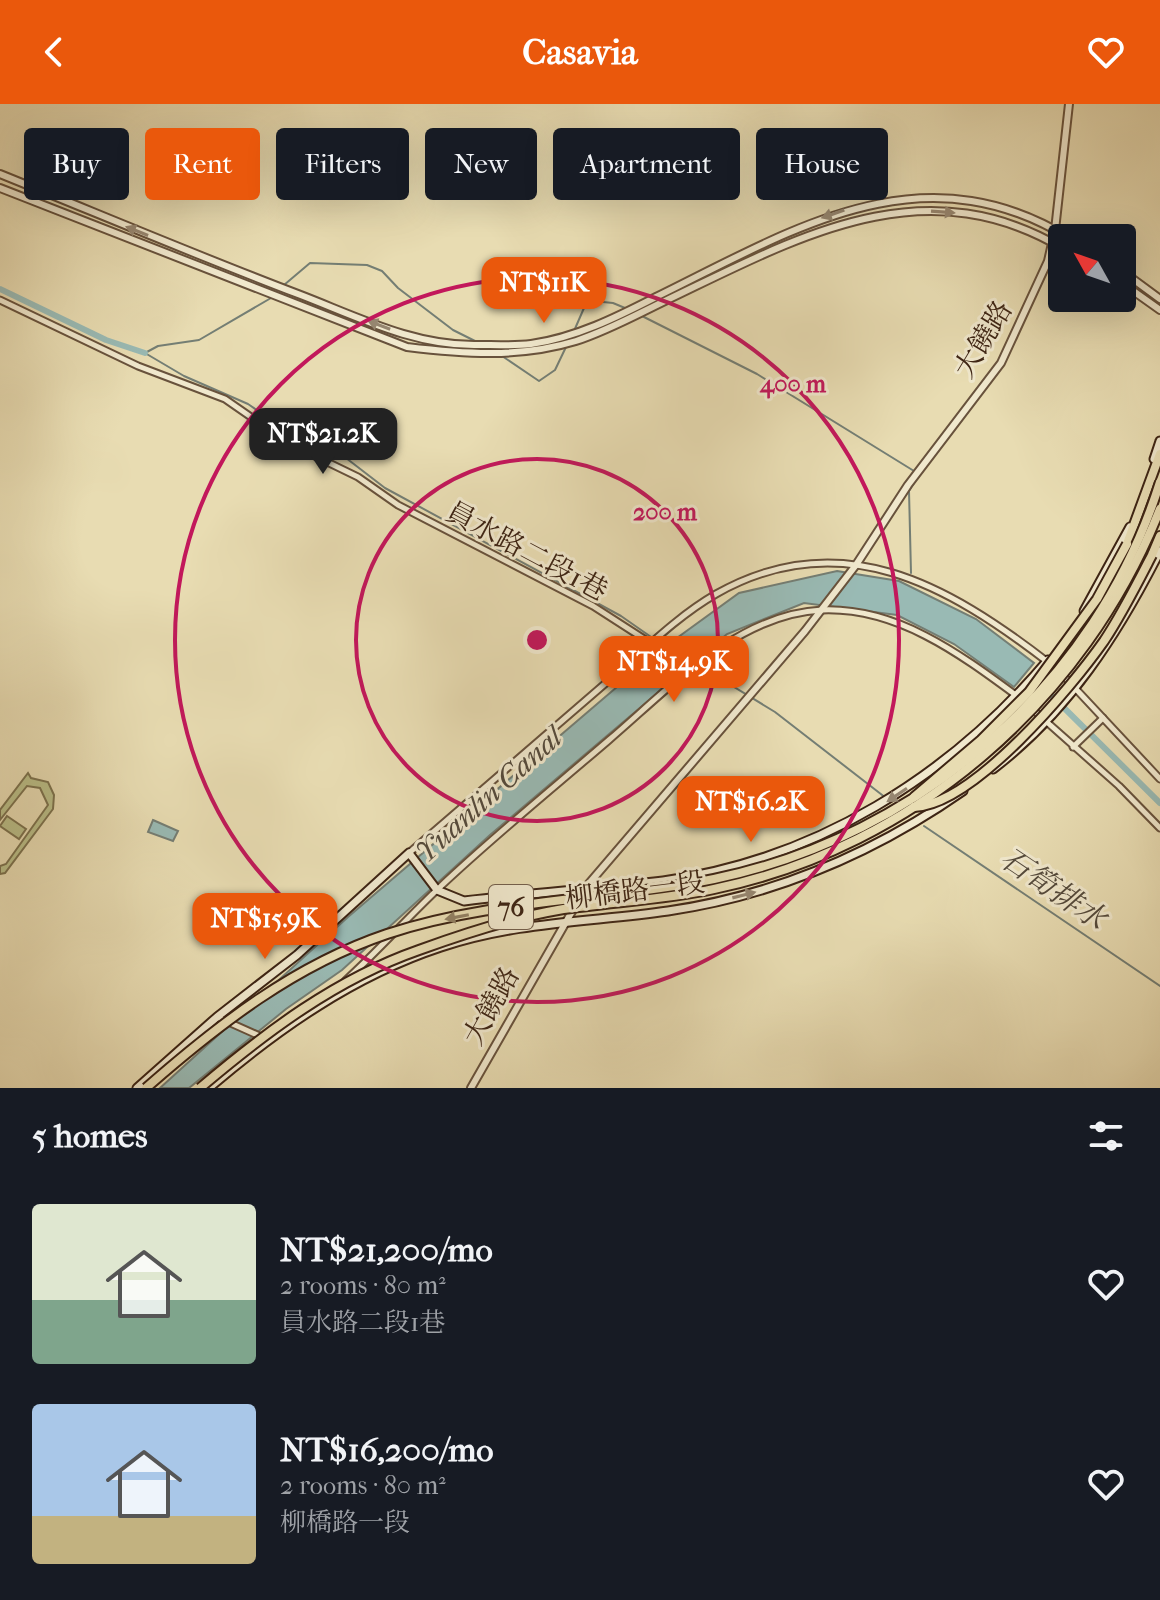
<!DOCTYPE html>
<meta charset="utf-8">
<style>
:root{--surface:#171b24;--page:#242831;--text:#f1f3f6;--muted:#9ea1a6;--accent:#ea580c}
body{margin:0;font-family:"IM FELL French Canon","Noto Serif TC",serif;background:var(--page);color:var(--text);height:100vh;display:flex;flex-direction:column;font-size:30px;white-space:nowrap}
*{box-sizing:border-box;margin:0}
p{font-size:26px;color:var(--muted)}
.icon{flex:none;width:44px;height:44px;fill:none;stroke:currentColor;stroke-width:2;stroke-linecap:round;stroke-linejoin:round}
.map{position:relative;height:984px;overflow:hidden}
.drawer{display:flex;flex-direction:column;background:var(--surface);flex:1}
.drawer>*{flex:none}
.banner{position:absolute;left:24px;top:24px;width:1112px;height:72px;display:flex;gap:16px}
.needle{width:52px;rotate:310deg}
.tools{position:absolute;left:1048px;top:120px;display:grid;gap:16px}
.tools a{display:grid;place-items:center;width:88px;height:88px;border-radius:8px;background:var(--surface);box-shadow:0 8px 32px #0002;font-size:40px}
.price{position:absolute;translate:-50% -68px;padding:0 18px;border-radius:16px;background:var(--accent);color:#fff;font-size:26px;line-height:52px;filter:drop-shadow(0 2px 4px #0008)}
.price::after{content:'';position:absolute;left:50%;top:48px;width:24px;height:18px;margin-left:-12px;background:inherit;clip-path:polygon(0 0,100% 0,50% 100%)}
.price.current{background:#222;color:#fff}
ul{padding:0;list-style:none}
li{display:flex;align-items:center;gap:24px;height:200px;padding:0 32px}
li span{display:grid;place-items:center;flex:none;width:224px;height:160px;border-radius:8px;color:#555}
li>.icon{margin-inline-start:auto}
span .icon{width:96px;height:96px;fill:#fffc;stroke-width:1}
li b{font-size:34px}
h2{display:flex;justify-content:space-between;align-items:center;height:96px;padding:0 32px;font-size:34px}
.pill{padding:0 28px;border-radius:8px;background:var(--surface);box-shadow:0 8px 32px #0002;font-size:28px;line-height:72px}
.pill.current{background:var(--accent);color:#fff}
header{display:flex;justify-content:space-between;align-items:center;height:104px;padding:0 32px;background:var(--accent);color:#fff;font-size:36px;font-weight:800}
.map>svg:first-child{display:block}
.green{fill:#babf89;stroke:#7c724e;stroke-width:2}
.water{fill:#99bab4;stroke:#747e74;stroke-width:2}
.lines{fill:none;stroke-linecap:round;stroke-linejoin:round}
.stream{stroke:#747e74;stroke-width:2}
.canal{stroke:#99bab4;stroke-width:6}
.minor-casing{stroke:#68523c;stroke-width:9}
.tertiary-casing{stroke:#68523c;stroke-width:10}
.secondary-casing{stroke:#3d2414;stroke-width:11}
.trunk-casing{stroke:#3d2414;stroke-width:12}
.minor{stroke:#f0e8cd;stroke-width:5}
.tertiary{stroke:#f0e8cd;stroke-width:6}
.secondary{stroke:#f0e8cd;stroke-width:7}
.trunk{stroke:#e8dcb2;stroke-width:8}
.trunk-bridge-casing{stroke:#3d2414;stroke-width:12;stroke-linecap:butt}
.trunk-bridge{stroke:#e8dcb2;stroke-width:8}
.oneway{fill:#968670}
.oneway2{fill:#928063}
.ring{fill:none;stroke:#c2185b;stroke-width:4}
.labels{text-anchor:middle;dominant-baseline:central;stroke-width:6;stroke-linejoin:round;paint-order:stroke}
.shield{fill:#f0e8cd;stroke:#735f4c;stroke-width:2}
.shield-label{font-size:26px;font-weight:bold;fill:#3d2414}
.street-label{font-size:28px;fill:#3d2414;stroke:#f0e8cd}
.water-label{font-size:30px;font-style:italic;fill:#544a3c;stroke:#f0e8cd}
.centre{fill:#c2185b;stroke:#f0e8cd;stroke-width:4}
.ring-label{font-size:24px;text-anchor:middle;font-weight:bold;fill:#c2185b;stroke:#f0e8cd;stroke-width:6;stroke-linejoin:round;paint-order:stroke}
</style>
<header><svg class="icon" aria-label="back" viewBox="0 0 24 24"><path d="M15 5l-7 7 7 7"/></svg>Casavia<svg class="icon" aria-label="heart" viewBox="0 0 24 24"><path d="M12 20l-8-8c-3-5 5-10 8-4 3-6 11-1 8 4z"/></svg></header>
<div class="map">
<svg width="1160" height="984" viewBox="0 0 1160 984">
<rect width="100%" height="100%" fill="#e8dcb2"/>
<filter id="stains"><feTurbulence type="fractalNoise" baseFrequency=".0025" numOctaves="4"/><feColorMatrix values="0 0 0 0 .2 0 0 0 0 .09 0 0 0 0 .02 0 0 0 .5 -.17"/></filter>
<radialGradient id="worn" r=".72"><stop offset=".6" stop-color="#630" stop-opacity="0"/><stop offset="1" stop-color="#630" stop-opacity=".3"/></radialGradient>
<!-- green -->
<g class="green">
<path d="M 28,669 L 31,674 L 48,678 L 54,691 L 53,705 L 5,769 L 0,770 L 0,762 L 6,760 L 48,701 L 40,684 L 27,682 L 0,716 L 0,706 Z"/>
<path d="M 7,712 L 26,725 L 19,735 L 0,722 Z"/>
</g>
<!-- water -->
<g class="water">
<path d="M 837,467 L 899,477 L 976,515 L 1034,559 L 1014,583 L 954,540 L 897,511 L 804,499 L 727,530 L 490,731 L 342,866 L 286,905 L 189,984 L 160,984 L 348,813 L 659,547 L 739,489 Z"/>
<path d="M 153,716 L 178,727 L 173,737 L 148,728 Z"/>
</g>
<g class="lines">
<!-- stream -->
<g class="stream">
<path d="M 284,181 L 310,159 L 367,161 L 382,167 L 398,184 L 453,226 L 479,239"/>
<path d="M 271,194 L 199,236 L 158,242 L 145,249 L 184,272 L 248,300 L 290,329 L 346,354 L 385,384 L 621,512 L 664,542"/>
<path d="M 642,212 L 757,270 L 914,367"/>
<path d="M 574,227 L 584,204 L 593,197 L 613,199 L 625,204"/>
<path d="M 502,252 L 539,277 L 555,266 L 566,243"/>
<path d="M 911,469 L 909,387 L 919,371"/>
<path d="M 703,564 L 775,608 L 886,694"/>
<path d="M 924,722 L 1160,882"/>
</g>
<!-- canal -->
<g class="canal">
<path d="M 0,185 L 106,236 L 145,249"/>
<path d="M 1046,586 L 1160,699"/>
</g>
<defs>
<g id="minor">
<path d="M 0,196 L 138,262 L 225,295 L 290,340 L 358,373 L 398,401 L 593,502 L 652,540"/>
<path d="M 1060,568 L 1160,675"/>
<path d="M 1031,604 L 1119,682 L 1160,724"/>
<path d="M 1073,643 L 1103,614"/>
<path d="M 409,749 C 475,692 541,635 607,578 C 642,548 676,513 716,490 C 841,419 948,481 1049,559"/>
<path d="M 345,877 C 378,847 407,814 440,783 C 494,732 552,685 609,636 C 669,585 737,510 822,506 C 897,503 960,550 1017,592"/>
<path d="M 217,913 L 264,934"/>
</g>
<g id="tertiary">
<path d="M 0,70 C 99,110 198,152 298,190 C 356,212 413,242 477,241 C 494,241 514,242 531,240 C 575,234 617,213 656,193 C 791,127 920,43 1069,134"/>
<path d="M 0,84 L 407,243 C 465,250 520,254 576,237 C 607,227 636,211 665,197 C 795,135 921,61 1062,144"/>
<path d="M 1122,167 L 1160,195"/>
<path d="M 1122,179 L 1160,206"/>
<path d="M 471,984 L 586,783 L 805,527 L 856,461 L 908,381 L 1001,259 L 1048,157 L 1055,126 L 1069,0"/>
</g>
<g id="secondary">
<path d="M 1154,355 L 1160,337"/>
<path d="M 1084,507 L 1130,423"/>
<path d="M 993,665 C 1068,608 1118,530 1160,447"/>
<path d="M 137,984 L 217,913 L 297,851 L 409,749 L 437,786 L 464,797 C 530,789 597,785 663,777 C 816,756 950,672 1048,556"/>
<path d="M 209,984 C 278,925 353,872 441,843 C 515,818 591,818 668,807 C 776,791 874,749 963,687"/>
</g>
<g id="trunk">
<path d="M 1127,440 L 1160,350"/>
<path d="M 1152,451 L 1160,432"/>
</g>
</defs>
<!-- minor casing -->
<use href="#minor" class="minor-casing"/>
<!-- tertiary casing -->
<use href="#tertiary" class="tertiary-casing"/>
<!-- secondary casing -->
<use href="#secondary" class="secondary-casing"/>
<!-- trunk casing -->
<use href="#trunk" class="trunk-casing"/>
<!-- minor -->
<use href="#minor" class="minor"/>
<!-- tertiary -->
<use href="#tertiary" class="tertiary"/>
<!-- secondary -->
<use href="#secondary" class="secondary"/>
<!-- trunk -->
<use href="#trunk" class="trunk"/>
<defs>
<g id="trunk-bridge">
<path d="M 914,693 L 981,636 L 1029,588 L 1097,495 L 1127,440"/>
<path d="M 914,703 C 973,701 1071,584 1104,537 C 1122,510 1137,480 1152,451"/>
<path d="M 146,984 C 219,920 295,861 387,830 C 493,795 606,797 714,775 C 920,732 1097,580 1160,378"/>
<path d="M 200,984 C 266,928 336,875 419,846 C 463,830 511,814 558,806 C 610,798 663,796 714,785 C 916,743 1085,595 1160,405"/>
</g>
</defs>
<!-- trunk-bridge casing -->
<use href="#trunk-bridge" class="trunk-bridge-casing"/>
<!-- trunk-bridge -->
<use href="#trunk-bridge" class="trunk-bridge"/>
</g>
<!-- one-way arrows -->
<defs><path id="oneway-solid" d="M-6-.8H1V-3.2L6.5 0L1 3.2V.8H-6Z" transform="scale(2)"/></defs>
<g class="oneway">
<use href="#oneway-solid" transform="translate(943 108) rotate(4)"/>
<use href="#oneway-solid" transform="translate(833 110) rotate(161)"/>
<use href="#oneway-solid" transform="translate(137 127) rotate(-158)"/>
<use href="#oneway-solid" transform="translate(379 221) rotate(-159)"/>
<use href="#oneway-solid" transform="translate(897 691) rotate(146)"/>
<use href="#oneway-solid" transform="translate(744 791) rotate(-14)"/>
</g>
<use class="oneway2" href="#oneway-solid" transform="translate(457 813) rotate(169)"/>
<!-- distance rings -->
<g class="ring">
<circle cx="537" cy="536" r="181"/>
<circle cx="537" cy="536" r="362"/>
</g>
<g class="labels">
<!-- shield labels -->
<rect class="shield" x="489" y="781" width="44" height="44" rx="6"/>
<g class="shield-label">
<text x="511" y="803">76</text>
</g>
<!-- street labels -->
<g class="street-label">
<text transform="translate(983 235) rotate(-59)">大饒路</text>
<text transform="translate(527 447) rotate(28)">員水路二段1巷</text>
<text transform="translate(635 786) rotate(-7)">柳橋路一段</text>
<text transform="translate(491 902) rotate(-61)">大饒路</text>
</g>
<!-- water labels -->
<g class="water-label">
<text transform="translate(489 691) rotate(-42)">Yuanlin Canal</text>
<text transform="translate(1053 785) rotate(34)">石筍排水</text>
</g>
</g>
<circle cx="537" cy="536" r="12" class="centre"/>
<g class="ring-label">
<text x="793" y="288">400 m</text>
<text x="665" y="416">200 m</text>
</g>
<rect width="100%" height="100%" filter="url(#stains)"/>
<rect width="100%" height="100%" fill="url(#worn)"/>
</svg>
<div class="tools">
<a><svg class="needle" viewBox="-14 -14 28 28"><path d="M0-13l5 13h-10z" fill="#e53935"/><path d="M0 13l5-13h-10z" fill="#9ea1a6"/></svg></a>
</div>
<b class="price" style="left:544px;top:221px">NT$11K</b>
<b class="price current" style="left:323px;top:372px">NT$21.2K</b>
<b class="price" style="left:674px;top:600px">NT$14.9K</b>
<b class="price" style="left:751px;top:740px">NT$16.2K</b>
<b class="price" style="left:265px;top:857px">NT$15.9K</b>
<div class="banner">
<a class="pill">Buy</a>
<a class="pill current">Rent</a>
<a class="pill">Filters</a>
<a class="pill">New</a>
<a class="pill">Apartment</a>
<a class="pill">House</a>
</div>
</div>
<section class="drawer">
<h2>5 homes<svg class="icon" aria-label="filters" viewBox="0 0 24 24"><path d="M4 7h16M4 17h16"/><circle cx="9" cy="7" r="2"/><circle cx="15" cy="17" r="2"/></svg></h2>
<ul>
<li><span style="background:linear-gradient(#dfe7d0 60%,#7fa58c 0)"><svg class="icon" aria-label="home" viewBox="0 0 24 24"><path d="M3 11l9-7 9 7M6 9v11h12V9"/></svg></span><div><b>NT$21,200/mo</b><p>2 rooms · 80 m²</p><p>員水路二段1巷</p></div><svg class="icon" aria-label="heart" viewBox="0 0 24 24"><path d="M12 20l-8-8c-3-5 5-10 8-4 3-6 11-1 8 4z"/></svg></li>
<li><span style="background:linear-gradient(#a9c7e8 70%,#c2b280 0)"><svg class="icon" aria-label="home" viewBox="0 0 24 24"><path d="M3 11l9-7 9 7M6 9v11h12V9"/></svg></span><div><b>NT$16,200/mo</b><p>2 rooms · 80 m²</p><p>柳橋路一段</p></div><svg class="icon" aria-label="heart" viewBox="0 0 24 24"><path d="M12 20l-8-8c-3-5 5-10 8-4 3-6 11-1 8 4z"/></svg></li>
</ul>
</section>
